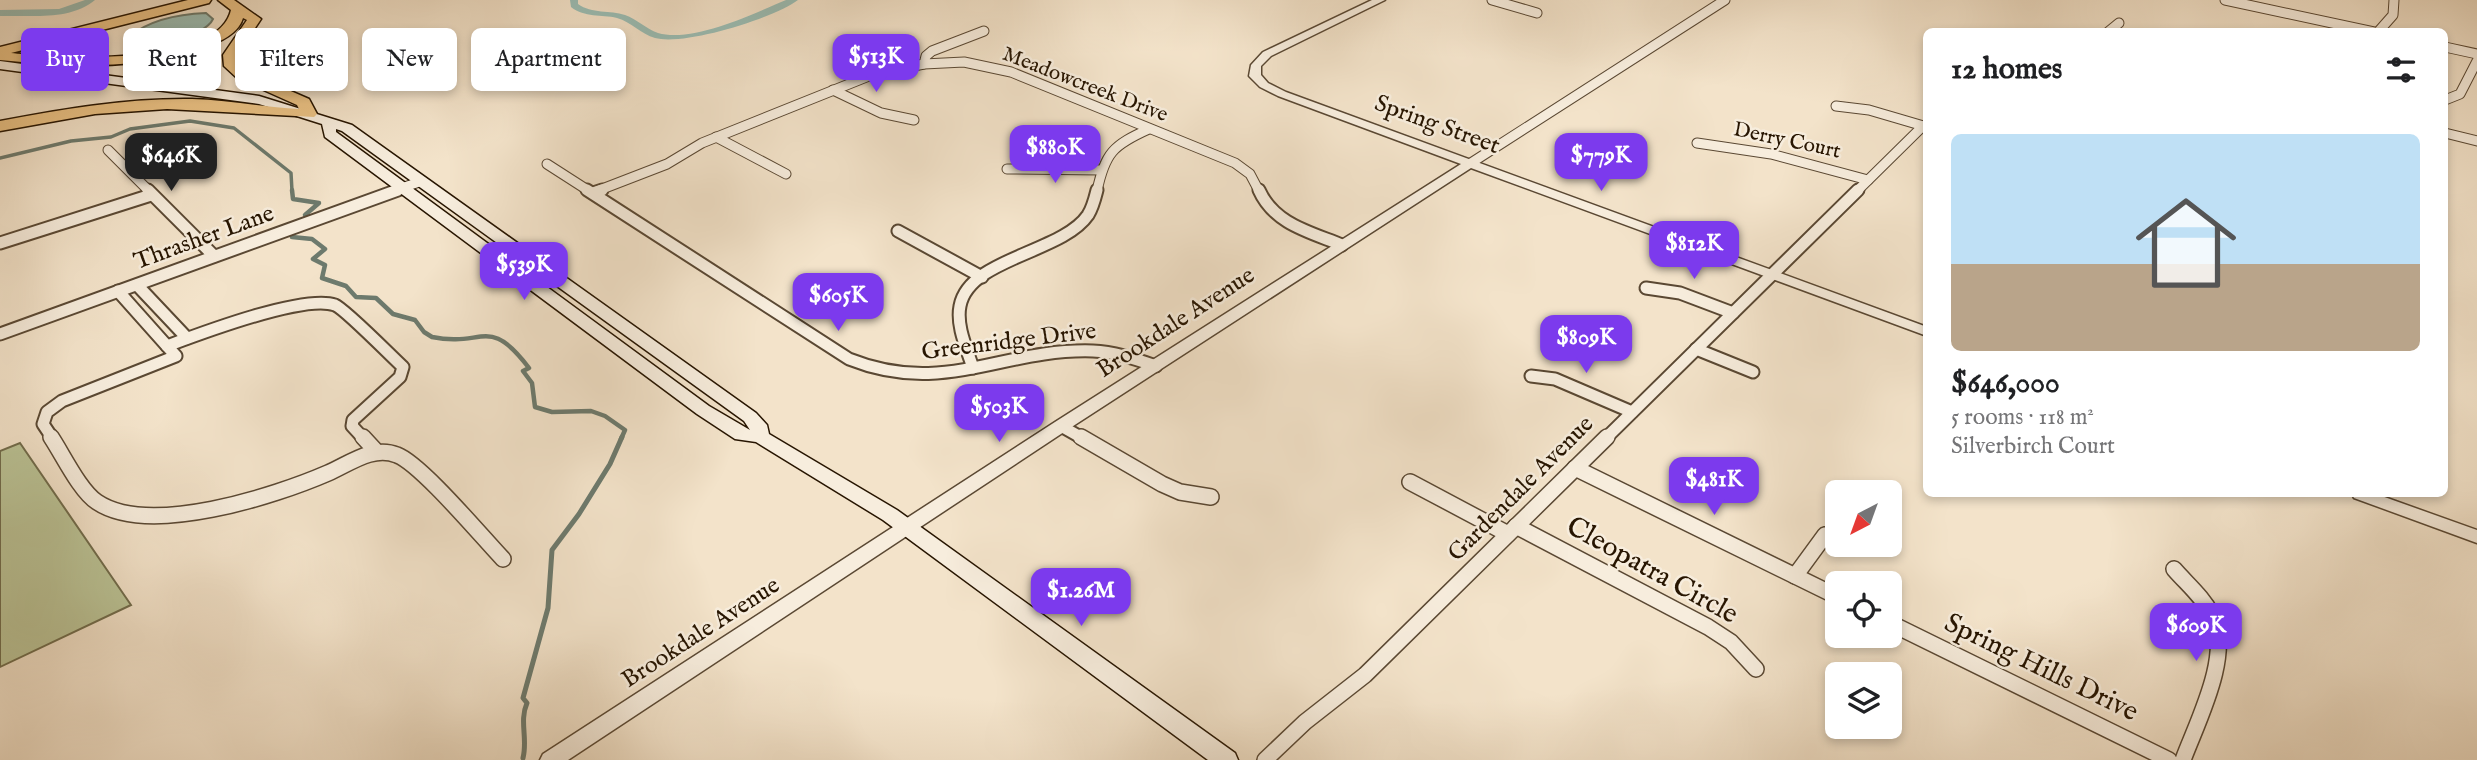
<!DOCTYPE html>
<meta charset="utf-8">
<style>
:root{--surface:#fff;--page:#f2f2f2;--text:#202124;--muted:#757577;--accent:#7c3aed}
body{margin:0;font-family:"IM FELL English",serif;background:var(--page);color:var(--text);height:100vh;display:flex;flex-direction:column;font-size:26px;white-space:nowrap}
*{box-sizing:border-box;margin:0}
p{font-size:23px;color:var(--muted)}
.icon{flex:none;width:38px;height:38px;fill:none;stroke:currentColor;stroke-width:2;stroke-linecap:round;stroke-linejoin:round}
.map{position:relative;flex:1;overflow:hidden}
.drawer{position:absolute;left:1923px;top:28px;width:525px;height:469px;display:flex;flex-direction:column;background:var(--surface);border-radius:10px;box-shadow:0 4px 10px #0003}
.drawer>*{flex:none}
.top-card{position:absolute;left:21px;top:28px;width:665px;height:63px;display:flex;gap:14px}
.needle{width:46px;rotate:221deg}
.buttons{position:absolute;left:1825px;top:480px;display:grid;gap:14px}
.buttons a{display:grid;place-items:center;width:77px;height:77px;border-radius:10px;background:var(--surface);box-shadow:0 4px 10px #0003;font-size:35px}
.price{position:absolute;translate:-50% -60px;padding:0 16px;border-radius:14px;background:var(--accent);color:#fff;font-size:23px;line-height:46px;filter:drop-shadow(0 2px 4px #0008)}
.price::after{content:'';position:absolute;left:50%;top:42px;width:21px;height:16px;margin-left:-10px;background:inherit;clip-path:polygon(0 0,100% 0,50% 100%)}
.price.on{background:#222;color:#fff}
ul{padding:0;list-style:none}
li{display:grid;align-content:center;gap:14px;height:371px;padding:0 28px}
li span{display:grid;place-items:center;height:217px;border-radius:10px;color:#555}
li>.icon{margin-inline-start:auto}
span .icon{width:126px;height:126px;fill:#fffc;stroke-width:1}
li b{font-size:30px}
h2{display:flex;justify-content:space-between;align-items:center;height:84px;padding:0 28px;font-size:30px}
.tag{padding:0 24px;border-radius:10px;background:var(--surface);box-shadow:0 4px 10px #0003;font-size:24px;line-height:63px}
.tag.on{background:var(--accent);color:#fff}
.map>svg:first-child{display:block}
.green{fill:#bbc497;stroke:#716c4c;stroke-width:2}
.water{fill:#9bbeb5;stroke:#6d7a6d;stroke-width:2}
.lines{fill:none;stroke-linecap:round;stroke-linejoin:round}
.stream-far2{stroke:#6d7a6d;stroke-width:3.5}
.stream-far1{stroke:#6d7a6d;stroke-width:4.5}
.stream{stroke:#6d7a6d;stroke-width:5}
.canal{fill:#9bbeb5;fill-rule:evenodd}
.minor-far2-casing{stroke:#5a4833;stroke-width:11}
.minor-far1-casing{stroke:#5a4833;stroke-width:15}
.minor-casing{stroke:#5a4833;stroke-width:18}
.tertiary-casing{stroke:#5a4833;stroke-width:3}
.secondary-casing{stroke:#271501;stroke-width:3}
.primary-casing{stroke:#271501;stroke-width:3}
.minor-far2{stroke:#f7eddd;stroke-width:9}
.minor-far1{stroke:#f7eddd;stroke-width:11}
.minor{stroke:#f7eddd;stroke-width:15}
.tertiary{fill:#f7eddd;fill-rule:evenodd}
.secondary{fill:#f7eddd;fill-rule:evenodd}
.primary{fill:#eac285;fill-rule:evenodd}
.labels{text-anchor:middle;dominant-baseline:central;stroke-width:5;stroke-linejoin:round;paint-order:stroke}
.far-street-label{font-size:21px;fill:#271501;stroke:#f7eddd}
.street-label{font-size:24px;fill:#271501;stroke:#f7eddd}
.near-street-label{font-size:28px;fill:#271501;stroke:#f7eddd}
</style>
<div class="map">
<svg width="2477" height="760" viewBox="0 0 2477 760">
<rect width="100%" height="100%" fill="#f3e3ca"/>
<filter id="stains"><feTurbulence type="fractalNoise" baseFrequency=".00286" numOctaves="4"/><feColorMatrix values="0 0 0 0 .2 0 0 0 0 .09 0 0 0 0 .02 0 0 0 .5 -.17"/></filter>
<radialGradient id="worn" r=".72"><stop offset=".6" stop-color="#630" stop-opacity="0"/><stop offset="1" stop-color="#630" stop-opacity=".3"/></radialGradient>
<!-- green -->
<path class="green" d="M 20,443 L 131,605 L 0,667 L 0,451 Z"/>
<!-- water -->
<path class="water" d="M 206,13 L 213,19 C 205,37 146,51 130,40 L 130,36 C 150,20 180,14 206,13 Z"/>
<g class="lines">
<!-- stream-far2 -->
<path class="stream-far2" d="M 0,158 L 71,141 L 111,137 L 130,129 L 190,121 L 234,128 L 291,173 L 292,191"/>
<!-- stream-far1 -->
<g class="stream-far1">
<path d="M 292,190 L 293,199 L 319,203 L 305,215"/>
<path d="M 292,237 L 312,239 L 325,249 L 313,259 L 325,265 L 322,278 L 346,286 L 356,297 L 376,298 L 393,314 L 415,320 L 424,332 L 432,337 C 484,348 488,314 529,368 L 523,371 L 532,383 L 535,407 L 552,412 L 591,411 L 605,416 L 625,430 L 621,439"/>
</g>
<!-- stream -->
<path class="stream" d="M 523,758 C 528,739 519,721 527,703 L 523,698 L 548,608 L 552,550 L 579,514 L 610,464 L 622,437"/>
<!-- canal -->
<g class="canal">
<path d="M 85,0 L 95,0 C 70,21 31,15 0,16 L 0,10 L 59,9 Z"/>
<path d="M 570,0 L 578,0 L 578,4 C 592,14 610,10 625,15 C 637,19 646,29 658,33 C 693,43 753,14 786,0 L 798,0 C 774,18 685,46 655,38 C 641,34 631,22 617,18 C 601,14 585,18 571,7 Z"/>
</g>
<defs>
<g id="minor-far2">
<path d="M 1492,0 L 1537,13"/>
<path d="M 2225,0 L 2374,32"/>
<path d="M 2108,32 L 2119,23"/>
<path d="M 2378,32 L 2393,15 L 2394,0"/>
<path d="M 2445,47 L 2477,54"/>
<path d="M 924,64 L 926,56 L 932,51 L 984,31"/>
<path d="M 833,90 L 881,113 L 914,120"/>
<path d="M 2445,100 L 2460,94 L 2477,61"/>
<path d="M 1836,106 L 1869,110 L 1927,127"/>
<path d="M 2445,133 L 2477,141"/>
<path d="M 716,137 L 786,174"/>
<path d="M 1697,143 L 1771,154 L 1868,180"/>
<path d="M 108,150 L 149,191"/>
<path d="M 1471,163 L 1725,0"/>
<path d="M 547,164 L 589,191"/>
<path d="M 1007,169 L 1102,170"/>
<path d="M 393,191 L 422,181"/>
<path d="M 597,191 L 667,164 L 702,143 L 874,74 L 924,64 L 964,62 L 1011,72 L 1235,163 L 1250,174 L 1259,191"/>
<path d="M 1097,191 C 1105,153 1113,145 1149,129"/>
<path d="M 1857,191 L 1923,126"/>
</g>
<g id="minor-far1">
<path d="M 148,190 L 214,256"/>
<path d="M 587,190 L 849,359 C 944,397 1002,348 1093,351 C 1115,352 1135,359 1156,366"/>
<path d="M 1259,190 C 1274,224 1310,232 1342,245"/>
<path d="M 593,193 L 602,190"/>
<path d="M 898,231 L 982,277"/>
<path d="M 0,243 L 151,195"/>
<path d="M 137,285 L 187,338"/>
<path d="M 1646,288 L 1680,293 L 1733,313"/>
<path d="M 118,291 L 167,346"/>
<path d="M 0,334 L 398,190"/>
<path d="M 1696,349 L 1753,372"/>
<path d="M 973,368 C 967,349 956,326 960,306 C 969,258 1062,253 1088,215 C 1093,207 1095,198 1097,190"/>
<path d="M 1531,376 L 1555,379 L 1632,412"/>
<path d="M 1061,426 L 1084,439"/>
<path d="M 53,439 L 43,424 L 47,412 L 62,401 L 176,356 L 167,346 C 199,334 304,294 335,305 C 345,309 391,356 403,367 L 400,377 L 353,420 L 352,426 L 364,439"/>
<path d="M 1605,439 L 1858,190"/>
</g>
<g id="minor">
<path d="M 51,437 C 63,455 80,491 97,502 C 149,537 275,496 328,473 C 349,464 373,445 397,455 C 421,464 482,537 503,559"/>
<path d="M 363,437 L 375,450"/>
<path d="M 1081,437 L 1162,484 L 1180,492 L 1211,497"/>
<path d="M 1575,468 L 1838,597"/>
<path d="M 1410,482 L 1508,534"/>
<path d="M 1516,526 L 1708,627 L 1731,642 L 1756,669"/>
<path d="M 2174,569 C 2187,584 2203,597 2212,615 C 2233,654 2197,722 2183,760"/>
<path d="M 1795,576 L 1825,535"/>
<path d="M 1890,623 L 2169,760"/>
<path d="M 1265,760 L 1305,722 L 1365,675 L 1607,437"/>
</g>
<g id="tertiary">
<path d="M 1372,0 L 1385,0 L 1271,56 L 1261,66 L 1261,75 L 1268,83 L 1286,92 L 1927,327 L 1927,336 L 1471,168 L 1067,430 L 568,760 L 540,760 L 543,754 L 1055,422 L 1461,164 L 1278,96 L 1260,87 L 1249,76 L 1251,65 L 1263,52 Z"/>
<path d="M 2352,494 L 2376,494 L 2477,530 L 2477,543 L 2354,498 Z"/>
</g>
<path id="secondary" d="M 0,61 L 259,96 L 352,125 L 756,413 L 767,425 L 769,434 L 897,510 L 1235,753 L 1238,760 L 1208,760 L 883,520 L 756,442 L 735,439 L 697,414 L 325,137 L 322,124 L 259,104 L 0,69 ZM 336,129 L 342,131 L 744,421 L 750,430 L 709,406 L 336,132 Z"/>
<path id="primary" d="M 188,0 L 211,0 L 209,3 L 11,53 C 57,58 218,68 231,10 L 218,0 L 234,0 L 261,19 L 237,55 L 238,65 L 247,72 L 309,99 L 317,114 L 314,117 L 167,109 L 95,114 L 0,131 L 0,121 C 63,109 127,98 192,99 C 228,100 263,107 299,109 L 297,105 L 237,78 L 224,66 L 223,55 L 247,20 L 243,18 C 238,36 213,45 196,50 C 131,70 67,67 0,60 L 0,47 Z"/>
</defs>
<!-- minor-far2 casing -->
<use href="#minor-far2" class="minor-far2-casing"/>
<!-- minor-far1 casing -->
<use href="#minor-far1" class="minor-far1-casing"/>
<!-- minor casing -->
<use href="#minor" class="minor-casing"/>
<!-- tertiary casing -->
<use href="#tertiary" class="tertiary-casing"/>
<!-- secondary casing -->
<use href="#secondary" class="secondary-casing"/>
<!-- primary casing -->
<use href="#primary" class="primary-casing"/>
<!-- minor-far2 -->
<use href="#minor-far2" class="minor-far2"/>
<!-- minor-far1 -->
<use href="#minor-far1" class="minor-far1"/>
<!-- minor -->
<use href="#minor" class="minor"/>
<!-- tertiary -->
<use href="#tertiary" class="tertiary"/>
<!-- secondary -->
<use href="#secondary" class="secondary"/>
<!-- primary -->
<use href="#primary" class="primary"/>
</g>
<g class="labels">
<!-- far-street labels -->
<g class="far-street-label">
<text transform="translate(1085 85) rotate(21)">Meadowcreek Drive</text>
<text transform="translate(1787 141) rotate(12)">Derry Court</text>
</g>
<!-- street labels -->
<g class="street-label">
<text transform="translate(1437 125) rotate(20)">Spring Street</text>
<text transform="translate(204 238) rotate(-20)">Thrasher Lane</text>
<text transform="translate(1176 323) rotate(-33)">Brookdale Avenue</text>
<text transform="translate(1009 342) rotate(-7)">Greenridge Drive</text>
<text transform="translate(1521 489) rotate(-45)">Gardendale Avenue</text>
<text transform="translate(701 633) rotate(-33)">Brookdale Avenue</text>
</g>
<!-- near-street labels -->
<g class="near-street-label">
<text transform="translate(1652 571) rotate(29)">Cleopatra Circle</text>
<text transform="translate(2041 668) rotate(26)">Spring Hills Drive</text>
</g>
</g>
<rect width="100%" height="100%" filter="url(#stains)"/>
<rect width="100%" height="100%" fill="url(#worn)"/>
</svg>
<div class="buttons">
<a><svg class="needle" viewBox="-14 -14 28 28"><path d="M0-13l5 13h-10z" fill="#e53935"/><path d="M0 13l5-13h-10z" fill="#757577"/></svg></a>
<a><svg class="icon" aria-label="locate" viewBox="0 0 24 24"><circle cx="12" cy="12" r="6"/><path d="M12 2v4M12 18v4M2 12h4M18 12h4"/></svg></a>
<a><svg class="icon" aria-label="layers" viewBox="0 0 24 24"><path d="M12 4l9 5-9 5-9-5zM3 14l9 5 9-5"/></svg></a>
</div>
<b class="price" style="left:876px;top:94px">$513K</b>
<b class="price" style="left:1055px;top:185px">$880K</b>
<b class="price on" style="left:171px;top:193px">$646K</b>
<b class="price" style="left:1601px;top:193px">$779K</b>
<b class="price" style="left:1694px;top:281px">$812K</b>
<b class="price" style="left:524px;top:302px">$539K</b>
<b class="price" style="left:838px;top:333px">$605K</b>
<b class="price" style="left:1586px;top:375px">$809K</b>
<b class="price" style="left:999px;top:444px">$503K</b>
<b class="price" style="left:1714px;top:517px">$481K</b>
<b class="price" style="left:1081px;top:628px">$1.26M</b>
<b class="price" style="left:2196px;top:663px">$609K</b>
<div class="top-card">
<a class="tag on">Buy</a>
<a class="tag">Rent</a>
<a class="tag">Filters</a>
<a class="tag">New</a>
<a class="tag">Apartment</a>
</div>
<section class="drawer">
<h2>12 homes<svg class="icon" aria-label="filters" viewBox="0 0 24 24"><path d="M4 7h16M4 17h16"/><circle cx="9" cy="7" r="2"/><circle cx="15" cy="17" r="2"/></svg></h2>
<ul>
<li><span style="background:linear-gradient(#bfe0f5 60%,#b9a48a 0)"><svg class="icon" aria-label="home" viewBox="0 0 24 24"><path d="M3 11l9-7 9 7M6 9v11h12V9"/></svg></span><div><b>$646,000</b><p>5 rooms · 118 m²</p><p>Silverbirch Court</p></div></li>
</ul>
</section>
</div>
